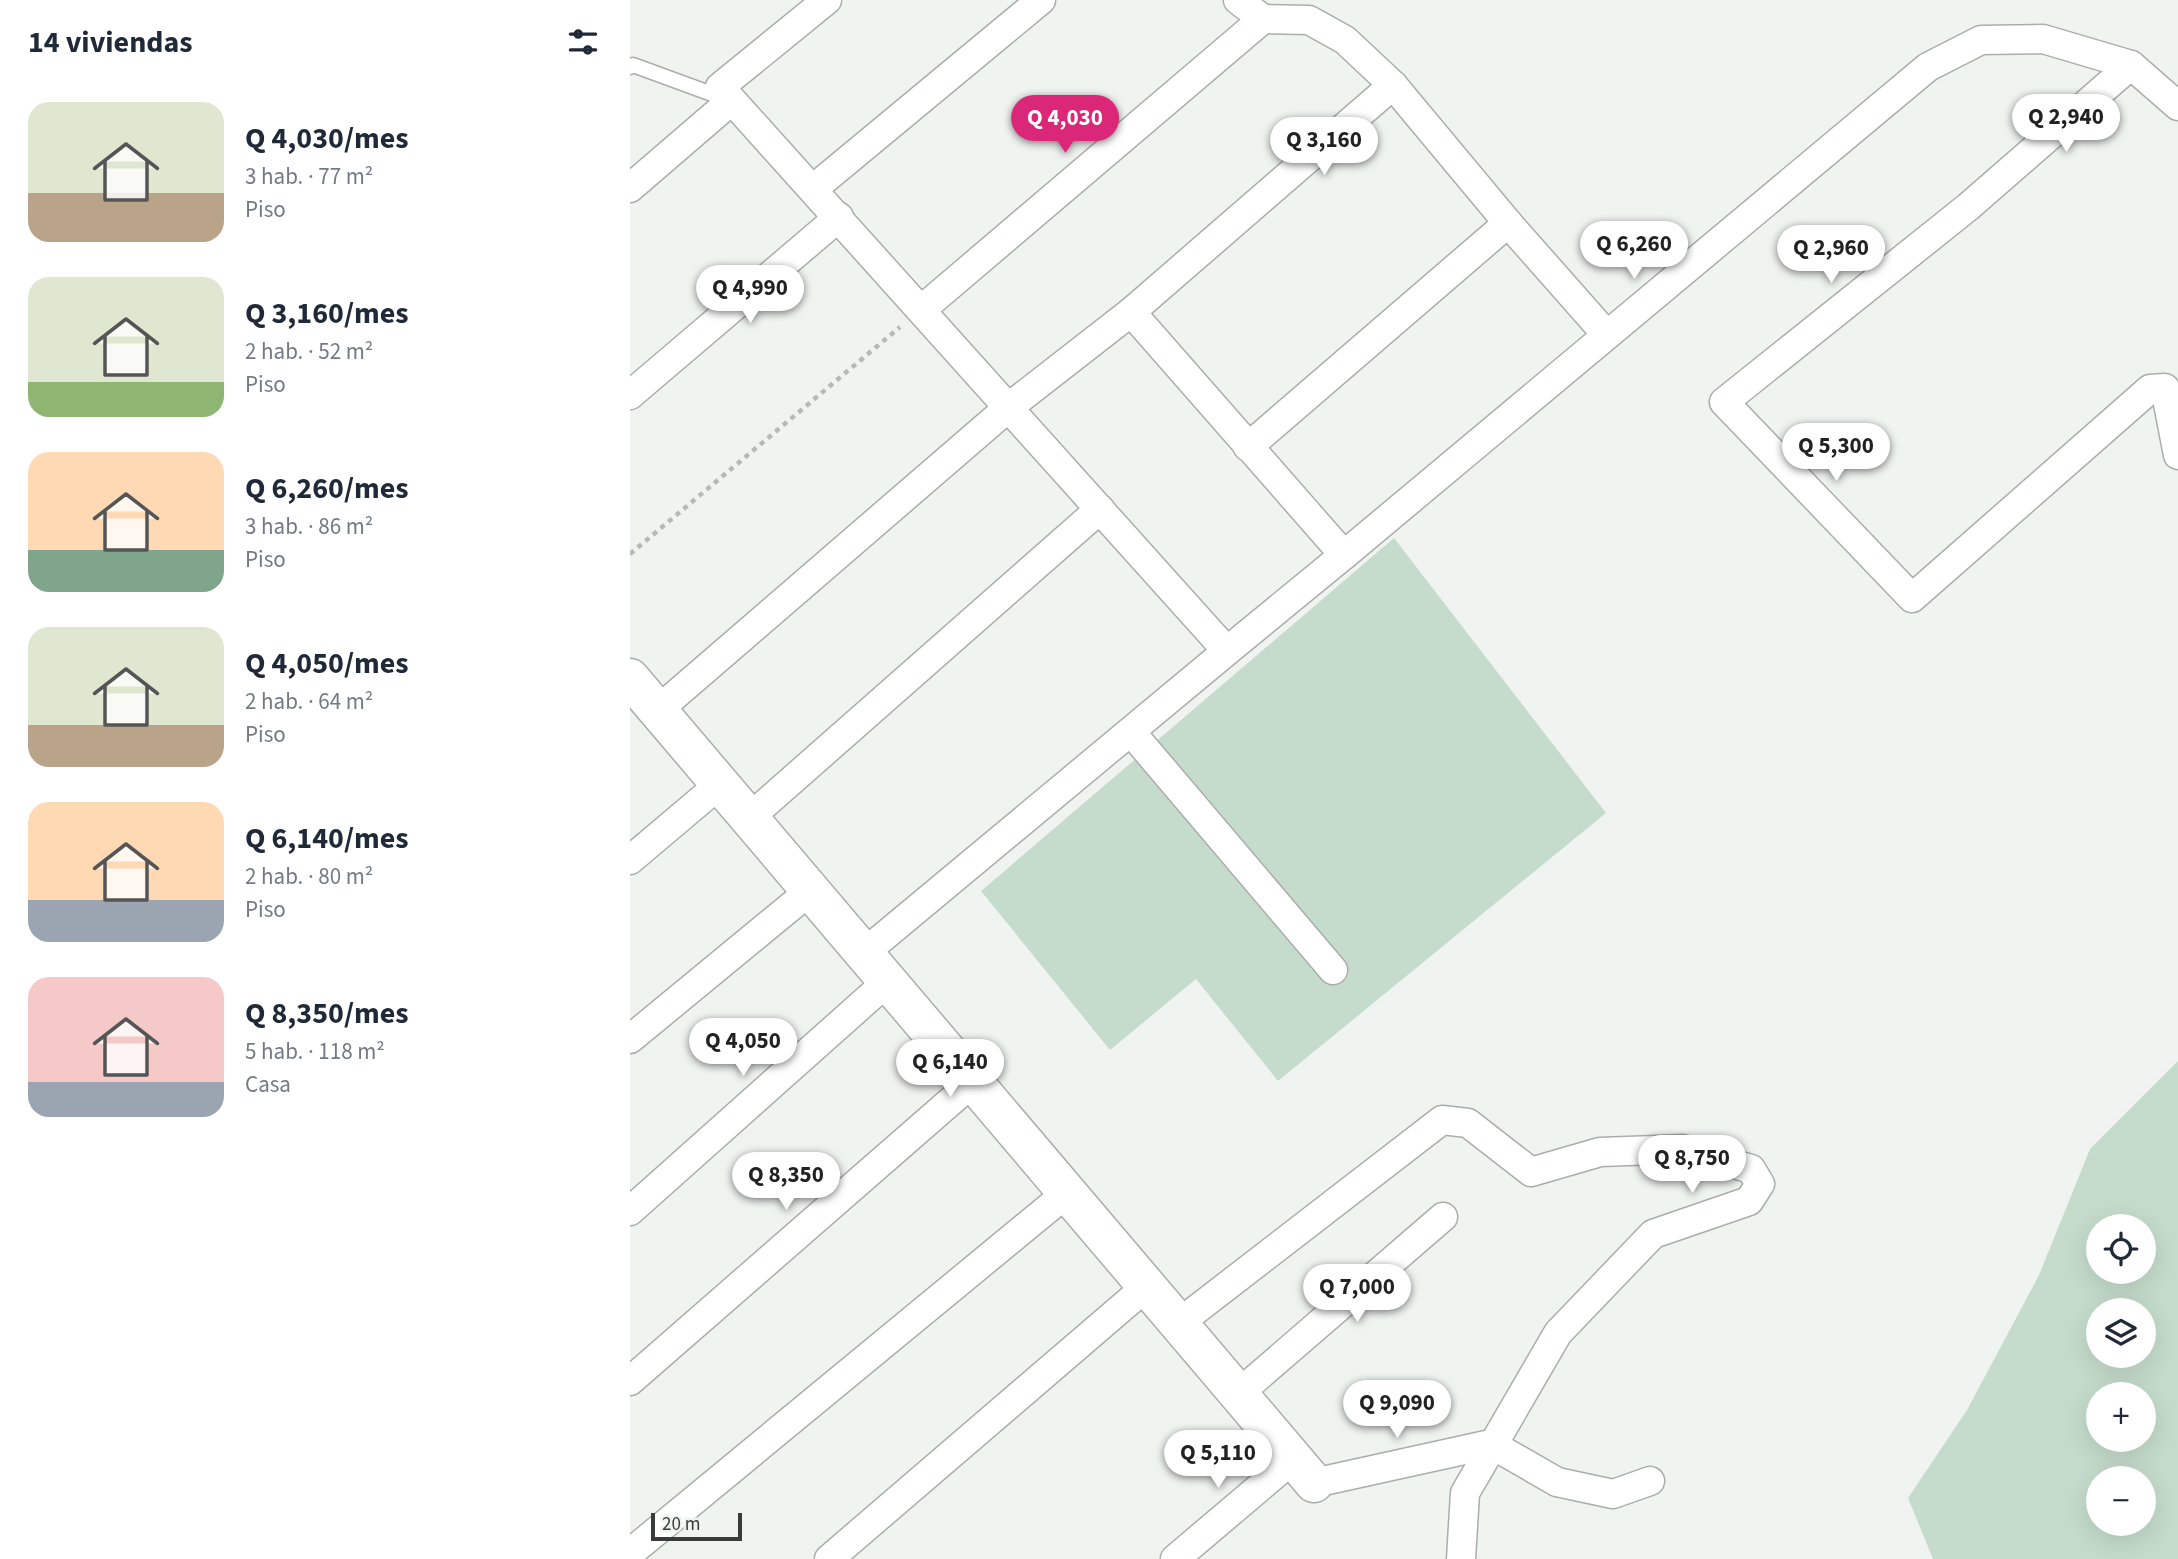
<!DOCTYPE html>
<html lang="es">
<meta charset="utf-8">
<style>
:root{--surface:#fff;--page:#f6f6f7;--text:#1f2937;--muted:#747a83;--accent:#db2777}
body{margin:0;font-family:"Source Sans 3",sans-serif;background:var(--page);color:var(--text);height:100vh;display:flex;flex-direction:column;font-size:26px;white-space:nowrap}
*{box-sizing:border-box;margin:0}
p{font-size:23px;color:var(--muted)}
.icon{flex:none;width:38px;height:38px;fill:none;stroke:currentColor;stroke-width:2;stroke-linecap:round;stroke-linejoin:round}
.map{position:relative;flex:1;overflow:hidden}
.panel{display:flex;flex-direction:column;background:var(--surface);width:630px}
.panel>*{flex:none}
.buttons{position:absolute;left:1456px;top:1214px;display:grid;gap:14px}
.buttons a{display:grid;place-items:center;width:70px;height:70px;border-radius:50%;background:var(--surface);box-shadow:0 7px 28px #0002;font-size:35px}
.scale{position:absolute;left:21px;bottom:18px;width:91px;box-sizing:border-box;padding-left:7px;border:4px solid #393b3a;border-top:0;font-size:19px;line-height:24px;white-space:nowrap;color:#393b3a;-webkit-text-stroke:5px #f0f4f1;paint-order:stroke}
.price{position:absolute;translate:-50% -60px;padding:0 16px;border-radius:24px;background:#fff;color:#222;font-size:23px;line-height:46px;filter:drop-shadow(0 2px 4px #0008)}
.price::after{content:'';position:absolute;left:50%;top:42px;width:21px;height:16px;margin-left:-10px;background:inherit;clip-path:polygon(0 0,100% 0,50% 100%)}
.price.selected{background:var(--accent);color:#fff}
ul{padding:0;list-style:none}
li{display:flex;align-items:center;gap:21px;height:175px;padding:0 28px}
li span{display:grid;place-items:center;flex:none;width:196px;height:140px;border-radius:21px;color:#555}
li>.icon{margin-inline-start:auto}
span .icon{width:84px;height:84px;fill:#fffc;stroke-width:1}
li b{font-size:30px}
h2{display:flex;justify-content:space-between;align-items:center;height:84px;padding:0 28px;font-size:30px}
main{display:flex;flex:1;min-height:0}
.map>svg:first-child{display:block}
.green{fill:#c5dccc;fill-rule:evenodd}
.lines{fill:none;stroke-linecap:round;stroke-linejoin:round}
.lane-casing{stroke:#aaaeab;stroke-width:17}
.street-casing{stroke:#aaaeab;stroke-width:31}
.secondary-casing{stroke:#aaaeab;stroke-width:41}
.path{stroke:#b6bab7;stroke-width:4.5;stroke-dasharray:5 5;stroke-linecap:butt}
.lane{stroke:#fff;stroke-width:14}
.street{stroke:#fff;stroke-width:28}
.secondary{stroke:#fff;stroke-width:38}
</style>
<main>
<section class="panel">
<h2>14 viviendas<svg class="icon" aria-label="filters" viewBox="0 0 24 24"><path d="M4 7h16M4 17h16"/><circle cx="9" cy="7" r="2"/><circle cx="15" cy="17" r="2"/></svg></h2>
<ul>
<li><span style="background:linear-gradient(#dfe7d0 65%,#b9a48a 0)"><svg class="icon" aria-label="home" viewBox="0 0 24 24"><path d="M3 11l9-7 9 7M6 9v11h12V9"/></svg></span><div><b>Q 4,030/mes</b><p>3 hab. · 77 m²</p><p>Piso</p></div></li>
<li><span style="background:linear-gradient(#dfe7d0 75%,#8fb573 0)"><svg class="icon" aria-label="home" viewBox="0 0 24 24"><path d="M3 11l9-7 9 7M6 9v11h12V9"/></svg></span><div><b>Q 3,160/mes</b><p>2 hab. · 52 m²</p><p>Piso</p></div></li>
<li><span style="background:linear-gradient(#ffd9b3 70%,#7fa58c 0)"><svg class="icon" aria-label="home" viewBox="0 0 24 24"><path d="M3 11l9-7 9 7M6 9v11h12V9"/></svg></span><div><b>Q 6,260/mes</b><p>3 hab. · 86 m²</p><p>Piso</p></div></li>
<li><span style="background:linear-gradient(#dfe7d0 70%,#b9a48a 0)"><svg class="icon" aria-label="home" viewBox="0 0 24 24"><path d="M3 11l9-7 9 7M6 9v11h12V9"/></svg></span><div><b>Q 4,050/mes</b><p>2 hab. · 64 m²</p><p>Piso</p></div></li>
<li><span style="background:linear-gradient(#ffd9b3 70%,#9aa5b1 0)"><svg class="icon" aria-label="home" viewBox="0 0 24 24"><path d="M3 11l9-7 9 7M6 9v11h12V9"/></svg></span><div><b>Q 6,140/mes</b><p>2 hab. · 80 m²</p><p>Piso</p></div></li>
<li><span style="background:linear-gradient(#f6c9c9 75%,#9aa5b1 0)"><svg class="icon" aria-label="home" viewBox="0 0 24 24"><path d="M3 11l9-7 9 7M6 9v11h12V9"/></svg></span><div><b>Q 8,350/mes</b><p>5 hab. · 118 m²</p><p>Casa</p></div></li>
</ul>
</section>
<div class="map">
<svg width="1548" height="1559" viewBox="0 0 1548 1559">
<rect width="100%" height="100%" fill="#f0f4f1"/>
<!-- green -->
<g class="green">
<path d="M 764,538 L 976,813 L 648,1081 L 566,979 L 480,1050 L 351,891 Z"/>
<path d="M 1548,1061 L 1548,1559 L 1303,1559 L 1278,1498 L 1337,1410 L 1409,1275 L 1460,1149 ZM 1468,1227 L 1514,1227 L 1514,1272 L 1468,1272 ZM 1468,1311 L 1514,1311 L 1514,1356 L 1468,1356 ZM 1468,1395 L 1514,1395 L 1514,1440 L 1468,1440 ZM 1468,1479 L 1514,1479 L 1514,1524 L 1468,1524 Z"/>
</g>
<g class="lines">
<defs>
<path id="lane" d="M 0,67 L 3,65 L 93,98"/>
<g id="street">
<path d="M 197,0 L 90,87 L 597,651 L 234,953"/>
<path d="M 633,19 L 679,20 L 715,40 L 763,85"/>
<path d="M 1501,65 L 1338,207 L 1094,402 L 1282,598 L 1520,389 L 1535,388 L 1548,455"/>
<path d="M 0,188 L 101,101"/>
<path d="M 183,189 L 411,0"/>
<path d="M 291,310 L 633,19 L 608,0"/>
<path d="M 501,312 L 714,555 L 1298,67 L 1351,40 L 1413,39 L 1501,65 L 1548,106"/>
<path d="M 0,395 L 209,217"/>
<path d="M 618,447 L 878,223"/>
<path d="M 597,651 L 714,555"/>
<path d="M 28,710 L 379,407 L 501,312 L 763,85 L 878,223 L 976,334"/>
<path d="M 501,732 L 703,970"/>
<path d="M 119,818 L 470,509"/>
<path d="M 0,860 L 90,784"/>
<path d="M 0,1039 L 181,890"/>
<path d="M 0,1211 L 258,981"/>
<path d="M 549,1323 L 812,1120 L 838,1123 L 901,1172 L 970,1152 L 1053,1149 L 1121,1169 L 1130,1184 L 1119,1201 L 1023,1234 L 928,1333 L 835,1493 L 831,1559"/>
<path d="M 0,1381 L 344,1081"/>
<path d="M 608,1394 L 813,1217"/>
<path d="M 684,1483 L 861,1444 L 927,1482 L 983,1494 L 1020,1481"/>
<path d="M 0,1553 L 438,1192"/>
<path d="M 199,1559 L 517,1286"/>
<path d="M 545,1559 L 663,1459"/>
</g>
<path id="secondary" d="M 0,678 L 684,1483"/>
</defs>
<!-- lane casing -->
<use href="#lane" class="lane-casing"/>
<!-- street casing -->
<use href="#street" class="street-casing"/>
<!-- secondary casing -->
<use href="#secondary" class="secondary-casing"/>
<!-- path -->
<path class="path" d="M 0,554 L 270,327"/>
<!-- lane -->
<use href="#lane" class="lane"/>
<!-- street -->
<use href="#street" class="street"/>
<!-- secondary -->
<use href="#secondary" class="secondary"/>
</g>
</svg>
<div class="buttons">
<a><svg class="icon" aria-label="locate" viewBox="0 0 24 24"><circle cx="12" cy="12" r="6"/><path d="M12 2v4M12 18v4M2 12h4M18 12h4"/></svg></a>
<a><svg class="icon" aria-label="layers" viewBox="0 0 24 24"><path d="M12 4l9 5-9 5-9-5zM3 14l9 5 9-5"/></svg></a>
<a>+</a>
<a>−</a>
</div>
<div class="scale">20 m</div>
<b class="price" style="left:1436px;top:154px">Q 2,940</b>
<b class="price selected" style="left:435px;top:155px">Q 4,030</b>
<b class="price" style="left:694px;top:177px">Q 3,160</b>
<b class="price" style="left:1004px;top:281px">Q 6,260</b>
<b class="price" style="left:1201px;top:285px">Q 2,960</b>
<b class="price" style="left:120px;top:325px">Q 4,990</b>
<b class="price" style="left:1206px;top:483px">Q 5,300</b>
<b class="price" style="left:113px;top:1078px">Q 4,050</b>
<b class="price" style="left:320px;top:1099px">Q 6,140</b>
<b class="price" style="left:1062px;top:1195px">Q 8,750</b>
<b class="price" style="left:156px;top:1212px">Q 8,350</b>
<b class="price" style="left:727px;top:1324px">Q 7,000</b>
<b class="price" style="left:767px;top:1440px">Q 9,090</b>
<b class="price" style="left:588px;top:1490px">Q 5,110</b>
</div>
</main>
